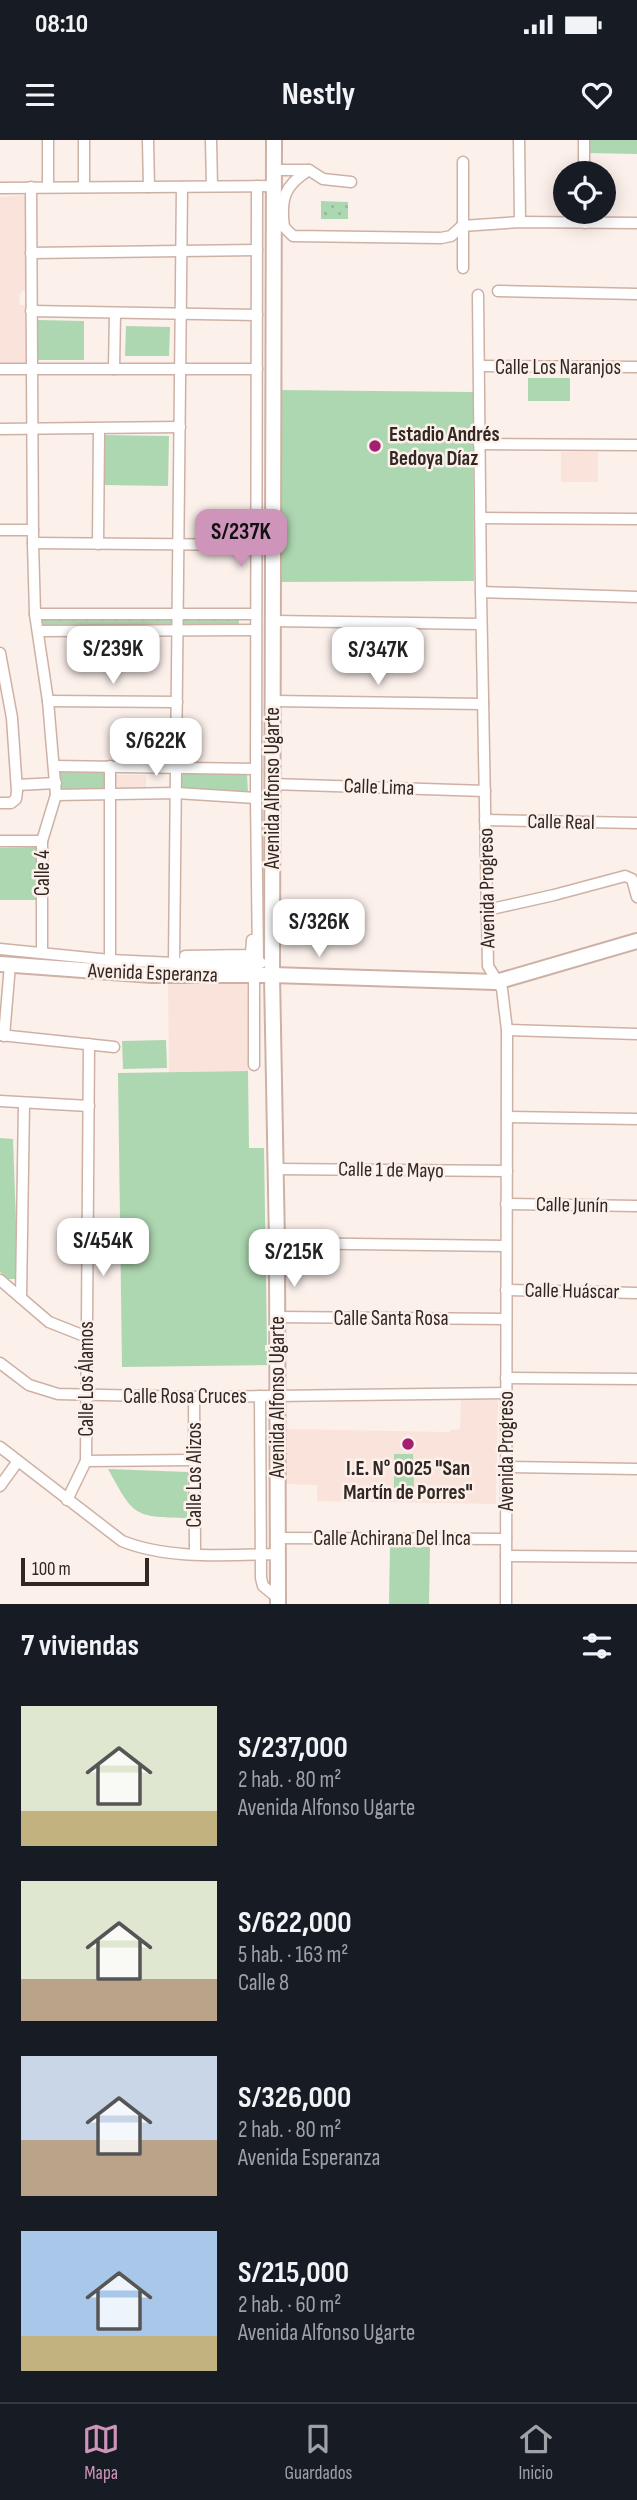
<!DOCTYPE html>
<html lang="es">
<meta charset="utf-8">
<style>
:root{--surface:#171b24;--page:#242831;--text:#f1f3f6;--muted:#9ea1a6;--line:#363941;--accent:#ce94b9}
body{margin:0;font-family:"Sofia Sans Condensed",sans-serif;background:var(--page);color:var(--text);height:100vh;display:flex;flex-direction:column;font-size:26px;white-space:nowrap}
*{box-sizing:border-box;margin:0}
p{font-size:23px;color:var(--muted)}
.icon{flex:none;width:38px;height:38px;fill:none;stroke:currentColor;stroke-width:2;stroke-linecap:round;stroke-linejoin:round}
.map{position:relative;height:1464px;overflow:hidden}
.drawer{display:flex;flex-direction:column;background:var(--surface);flex:1}
.drawer>*{flex:none}
.controls{position:absolute;left:553px;top:21px;display:grid;gap:14px}
.controls a{display:grid;place-items:center;width:63px;height:63px;border-radius:50%;background:var(--surface);box-shadow:0 4px 18px #0003;font-size:35px}
.scale{position:absolute;left:21px;bottom:18px;width:128px;box-sizing:border-box;padding-left:7px;border:4px solid #322722;border-top:0;font-size:19px;line-height:24px;white-space:nowrap;color:#322722;-webkit-text-stroke:5px #fcf0eb;paint-order:stroke}
.price{position:absolute;translate:-50% -60px;padding:0 16px;border-radius:14px;background:#fff;color:#222;font-size:23px;line-height:46px;filter:drop-shadow(0 2px 4px #0008)}
.price::after{content:'';position:absolute;left:50%;top:42px;width:21px;height:16px;margin-left:-10px;background:inherit;clip-path:polygon(0 0,100% 0,50% 100%)}
.price.current{background:var(--accent);color:#111}
ul{padding:0;list-style:none}
li{display:flex;align-items:center;gap:21px;height:175px;padding:0 21px}
li span{display:grid;place-items:center;flex:none;width:196px;height:140px;border-radius:0px;color:#555}
li>.icon{margin-inline-start:auto}
span .icon{width:84px;height:84px;fill:#fffc;stroke-width:1}
li b{font-size:30px}
h2{display:flex;justify-content:space-between;align-items:center;height:84px;padding:0 21px;font-size:30px}
.status{display:flex;justify-content:space-between;align-items:center;height:49px;padding:0 35px;background:var(--surface);direction:ltr}
.status svg{height:19px;fill:currentColor}
header{display:flex;justify-content:space-between;align-items:center;height:91px;padding:0 21px;background:var(--surface);font-size:32px;font-weight:700}
.dock{display:flex;justify-content:space-around;align-items:center;height:98px;border-top:2px solid var(--line);background:var(--surface);font-size:19px;color:var(--muted)}
.dock a{display:grid;justify-items:center;gap:4px}
.dock .current{color:var(--accent)}
.map>svg:first-child{display:block}
.built{fill:#fae3da}
.grass{fill:url(#grass-dots)}
.park{fill:#add7b0}
.lines{fill:none;stroke-linecap:round;stroke-linejoin:round}
.street-casing{stroke:#ceb1a5;stroke-width:13}
.secondary-casing{stroke:#ceb1a5;stroke-width:18}
.street{stroke:#fff;stroke-width:10}
.secondary{stroke:#fff;stroke-width:14}
.poi-dot{fill:#a4206e;stroke:#fcf0eb;stroke-width:2.5}
.labels{text-anchor:middle;dominant-baseline:central;stroke-width:5;stroke-linejoin:round;paint-order:stroke}
.street-label{font-size:21px;fill:#322722;stroke:#fcf0eb}
.poi-label{font-size:21px;font-weight:bold;fill:#322722;stroke:#fcf0eb;text-anchor:start}
</style>
<div class="status"><b>08:10</b><svg viewBox="0 0 49 12"><path d="M0 12V9h3v3zM5 12V6h3v6zM10 12V3h3v9zM15 12V0h3v12zM26 1h20v11H26zM47 4h2v5h-2z"/></svg></div>
<header><svg class="icon" aria-label="menu" viewBox="0 0 24 24"><path d="M4 6h16M4 12h16M4 18h16"/></svg>Nestly<svg class="icon" aria-label="heart" viewBox="0 0 24 24"><path d="M12 20l-8-8c-3-5 5-10 8-4 3-6 11-1 8 4z"/></svg></header>
<div class="map">
<svg width="637" height="1464" viewBox="0 0 637 1464">
<defs>
<pattern id="grass-dots" width="8" height="8" patternUnits="userSpaceOnUse" patternTransform="scale(1.75)"><rect width="8" height="8" fill="#add7b0"/><path d="M2 2h.1M6 6h.1" fill="none" stroke="#95b997" stroke-width="1.8" stroke-linecap="round"/></pattern>
</defs>
<rect width="100%" height="100%" fill="#fcf0eb"/>
<!-- built -->
<g class="built">
<path d="M 25,55 L 25,151 L 22,151 L 19,156 L 20,165 L 25,165 L 26,223 L 0,223 L 0,57 Z"/>
<rect x="561" y="312" width="37" height="30"/>
<rect x="116" y="635" width="30" height="14"/>
<path d="M 247,843 L 248,931 L 169,932 L 168,844 Z"/>
<path d="M 461,1259 L 498,1260 L 496,1364 L 317,1361 L 317,1345 L 285,1344 L 285,1289 L 450,1292 L 450,1290 L 460,1289 Z"/>
</g>
<!-- grass -->
<g class="grass">
<path d="M 321,61 L 348,62 L 348,79 L 321,79 Z"/>
<rect x="41" y="478" width="132" height="8"/>
<path d="M 183,478 L 239,478 L 239,487 L 183,486 Z"/>
</g>
<!-- park -->
<g class="park">
<path d="M 590,0 L 637,0 L 637,14 L 589,13 Z"/>
<path d="M 38,180 L 84,181 L 84,220 L 38,220 Z"/>
<path d="M 126,186 L 170,187 L 169,216 L 125,216 Z"/>
<rect x="528" y="238" width="42" height="23"/>
<path d="M 278,250 L 473,252 L 474,441 L 279,442 Z"/>
<path d="M 104,295 L 169,296 L 168,346 L 103,345 Z"/>
<path d="M 60,630 L 107,631 L 107,651 L 60,650 Z"/>
<path d="M 180,634 L 247,634 L 248,652 L 180,652 Z"/>
<path d="M 38,707 L 38,760 L 0,760 L 0,708 Z"/>
<path d="M 166,900 L 167,928 L 123,929 L 122,901 Z"/>
<path d="M 248,931 L 249,1008 L 264,1008 L 267,1205 L 265,1205 L 265,1211 L 267,1211 L 267,1225 L 122,1227 L 118,933 Z"/>
<path d="M 0,998 L 13,999 L 18,1137 L 16,1139 L 8,1139 L 0,1132 Z"/>
<path d="M 394,1314 L 413,1314 L 414,1348 L 394,1348 Z"/>
<path d="M 108,1329 L 188,1332 L 187,1378 C 133,1377 134,1376 108,1329 Z"/>
<path d="M 390,1406 L 430,1407 L 429,1464 L 389,1464 Z"/>
</g>
<g class="lines">
<defs>
<g id="street">
<path d="M 148,0 L 149,47"/>
<path d="M 211,0 L 212,46"/>
<path d="M 519,0 L 520,82"/>
<path d="M 584,0 L 584,33"/>
<path d="M 463,22 L 463,128"/>
<path d="M 274,30 L 309,30 L 323,39 L 351,42"/>
<path d="M 309,30 C 285,45 280,58 284,87 L 293,96 L 441,98 L 451,96 L 462,86"/>
<path d="M 31,47 L 33,403 L 35,474 L 48,561 L 56,655 L 42,701 L 42,813"/>
<path d="M 48,47 L 48,0"/>
<path d="M 84,47 L 84,0"/>
<path d="M 0,48 L 274,46"/>
<path d="M 585,72 L 585,83"/>
<path d="M 462,86 L 520,82 L 637,83"/>
<path d="M 31,113 L 257,110"/>
<path d="M 498,151 L 637,154"/>
<path d="M 478,155 L 481,452 L 488,826 L 502,849 L 507,890 L 506,1464"/>
<path d="M 31,171 L 257,175"/>
<path d="M 479,226 L 637,227"/>
<path d="M 0,229 L 257,229"/>
<path d="M 114,229 L 115,173"/>
<path d="M 0,289 L 180,287"/>
<path d="M 479,304 L 637,305"/>
<path d="M 480,378 L 637,379"/>
<path d="M 0,390 L 33,390"/>
<path d="M 33,403 L 256,405"/>
<path d="M 98,404 L 99,289"/>
<path d="M 481,452 L 637,457"/>
<path d="M 35,474 L 256,474"/>
<path d="M 273,481 L 481,484"/>
<path d="M 38,491 L 256,490"/>
<path d="M 0,513 L 12,578 L 17,651 L 16,659 L 11,663 L 0,663"/>
<path d="M 48,561 L 177,562"/>
<path d="M 273,561 L 483,564"/>
<path d="M 55,626 L 256,629"/>
<path d="M 272,644 L 485,651"/>
<path d="M 17,645 L 56,643"/>
<path d="M 56,655 L 176,653 L 256,658"/>
<path d="M 485,680 L 637,683"/>
<path d="M 0,701 L 42,701"/>
<path d="M 487,770 L 554,755 L 625,736 L 632,739 L 637,757"/>
<path d="M 0,809 L 110,820 L 174,823 L 261,823"/>
<path d="M 185,816 L 247,815 L 251,813 L 252,800"/>
<path d="M 110,820 L 110,626"/>
<path d="M 174,823 L 182,47"/>
<path d="M 507,890 L 637,894"/>
<path d="M 0,895 L 114,907"/>
<path d="M 4,896 L 10,825"/>
<path d="M 254,925 L 254,836 L 258,822 L 256,658 L 257,46"/>
<path d="M 0,961 L 89,966"/>
<path d="M 507,977 L 637,979"/>
<path d="M 275,1029 L 507,1031"/>
<path d="M 506,1064 L 637,1066"/>
<path d="M 277,1103 L 506,1106"/>
<path d="M 0,1140 L 49,1182 L 87,1197"/>
<path d="M 506,1150 L 637,1153"/>
<path d="M 21,1158 L 24,963"/>
<path d="M 277,1177 L 506,1179"/>
<path d="M 0,1223 L 29,1245 L 58,1254 L 194,1257 L 506,1253"/>
<path d="M 506,1238 L 637,1239"/>
<path d="M 260,1256 L 261,1438 L 263,1446 L 278,1458"/>
<path d="M 194,1257 L 195,1414"/>
<path d="M 0,1307 L 122,1401 C 169,1420 228,1415 278,1414"/>
<path d="M 86,1321 L 194,1320"/>
<path d="M 506,1327 L 637,1329"/>
<path d="M 0,1346 L 18,1321"/>
<path d="M 67,1360 L 86,1321 L 89,904"/>
<path d="M 278,1398 L 506,1399"/>
<path d="M 506,1416 L 637,1417"/>
</g>
<g id="secondary">
<path d="M 274,0 L 272,835 L 277,1103 L 278,1464"/>
<path d="M 0,824 L 152,835 L 272,835 L 496,842 L 637,801"/>
</g>
</defs>
<!-- street casing -->
<use href="#street" class="street-casing"/>
<!-- secondary casing -->
<use href="#secondary" class="secondary-casing"/>
<!-- street -->
<use href="#street" class="street"/>
<!-- secondary -->
<use href="#secondary" class="secondary"/>
</g>
<!-- markers -->
<g class="poi-dot">
<circle cx="375" cy="306" r="7"/>
<circle cx="408" cy="1304" r="7"/>
</g>
<g class="labels">
<!-- street labels -->
<g class="street-label">
<text x="558" y="227">Calle Los Naranjos</text>
<text transform="translate(379 647) rotate(2)">Calle Lima</text>
<text transform="translate(272 648) rotate(-90)">Avenida Alfonso Ugarte</text>
<text transform="translate(561 682) rotate(1)">Calle Real</text>
<text transform="translate(42 733) rotate(-90)">Calle 4</text>
<text transform="translate(487 748) rotate(-91)">Avenida Progreso</text>
<text transform="translate(153 833) rotate(2)">Avenida Esperanza</text>
<text transform="translate(391 1030) rotate(1)">Calle 1 de Mayo</text>
<text transform="translate(572 1065) rotate(1)">Calle Junín</text>
<text transform="translate(572 1151) rotate(1)">Calle Huáscar</text>
<text x="391" y="1178">Calle Santa Rosa</text>
<text transform="translate(86 1239) rotate(-90)">Calle Los Álamos</text>
<text x="185" y="1256">Calle Rosa Cruces</text>
<text transform="translate(277 1257) rotate(-90)">Avenida Alfonso Ugarte</text>
<text transform="translate(506 1311) rotate(-90)">Avenida Progreso</text>
<text transform="translate(194 1335) rotate(-90)">Calle Los Alizos</text>
<text x="392" y="1398">Calle Achirana Del Inca</text>
</g>
<!-- poi labels -->
<g class="poi-label">
<text x="389" y="294">Estadio Andrés<tspan x="389" dy="24">Bedoya Díaz</tspan></text>
<text x="408" y="1328" text-anchor="middle">I.E. N° 0025 "San<tspan x="408" dy="24">Martín de Porres"</tspan></text>
</g>
</g>
</svg>
<div class="controls">
<a><svg class="icon" aria-label="locate" viewBox="0 0 24 24"><circle cx="12" cy="12" r="6"/><path d="M12 2v4M12 18v4M2 12h4M18 12h4"/></svg></a>
</div>
<div class="scale">100 m</div>
<b class="price current" style="left:241px;top:429px">S/237K</b>
<b class="price" style="left:113px;top:546px">S/239K</b>
<b class="price" style="left:378px;top:547px">S/347K</b>
<b class="price" style="left:156px;top:638px">S/622K</b>
<b class="price" style="left:319px;top:819px">S/326K</b>
<b class="price" style="left:103px;top:1138px">S/454K</b>
<b class="price" style="left:294px;top:1149px">S/215K</b>
</div>
<section class="drawer">
<h2>7 viviendas<svg class="icon" aria-label="filters" viewBox="0 0 24 24"><path d="M4 7h16M4 17h16"/><circle cx="9" cy="7" r="2"/><circle cx="15" cy="17" r="2"/></svg></h2>
<ul>
<li><span style="background:linear-gradient(#dfe7d0 75%,#c2b280 0)"><svg class="icon" aria-label="home" viewBox="0 0 24 24"><path d="M3 11l9-7 9 7M6 9v11h12V9"/></svg></span><div><b>S/237,000</b><p>2 hab. · 80 m²</p><p>Avenida Alfonso Ugarte</p></div></li>
<li><span style="background:linear-gradient(#dfe7d0 70%,#b9a48a 0)"><svg class="icon" aria-label="home" viewBox="0 0 24 24"><path d="M3 11l9-7 9 7M6 9v11h12V9"/></svg></span><div><b>S/622,000</b><p>5 hab. · 163 m²</p><p>Calle 8</p></div></li>
<li><span style="background:linear-gradient(#c9d6e8 60%,#b9a48a 0)"><svg class="icon" aria-label="home" viewBox="0 0 24 24"><path d="M3 11l9-7 9 7M6 9v11h12V9"/></svg></span><div><b>S/326,000</b><p>2 hab. · 80 m²</p><p>Avenida Esperanza</p></div></li>
<li><span style="background:linear-gradient(#a9c7e8 75%,#c2b280 0)"><svg class="icon" aria-label="home" viewBox="0 0 24 24"><path d="M3 11l9-7 9 7M6 9v11h12V9"/></svg></span><div><b>S/215,000</b><p>2 hab. · 60 m²</p><p>Avenida Alfonso Ugarte</p></div></li>
</ul>
</section>
<nav class="dock">
<a class="current"><svg class="icon" aria-label="map" viewBox="0 0 24 24"><path d="M3 6l6-2 6 2 6-2v14l-6 2-6-2-6 2zM9 4v14M15 6v14"/></svg>Mapa</a>
<a><svg class="icon" aria-label="saved" viewBox="0 0 24 24"><path d="M7 4h10v16l-5-4-5 4z"/></svg>Guardados</a>
<a><svg class="icon" aria-label="home" viewBox="0 0 24 24"><path d="M3 11l9-7 9 7M6 9v11h12V9"/></svg>Inicio</a>
</nav>
